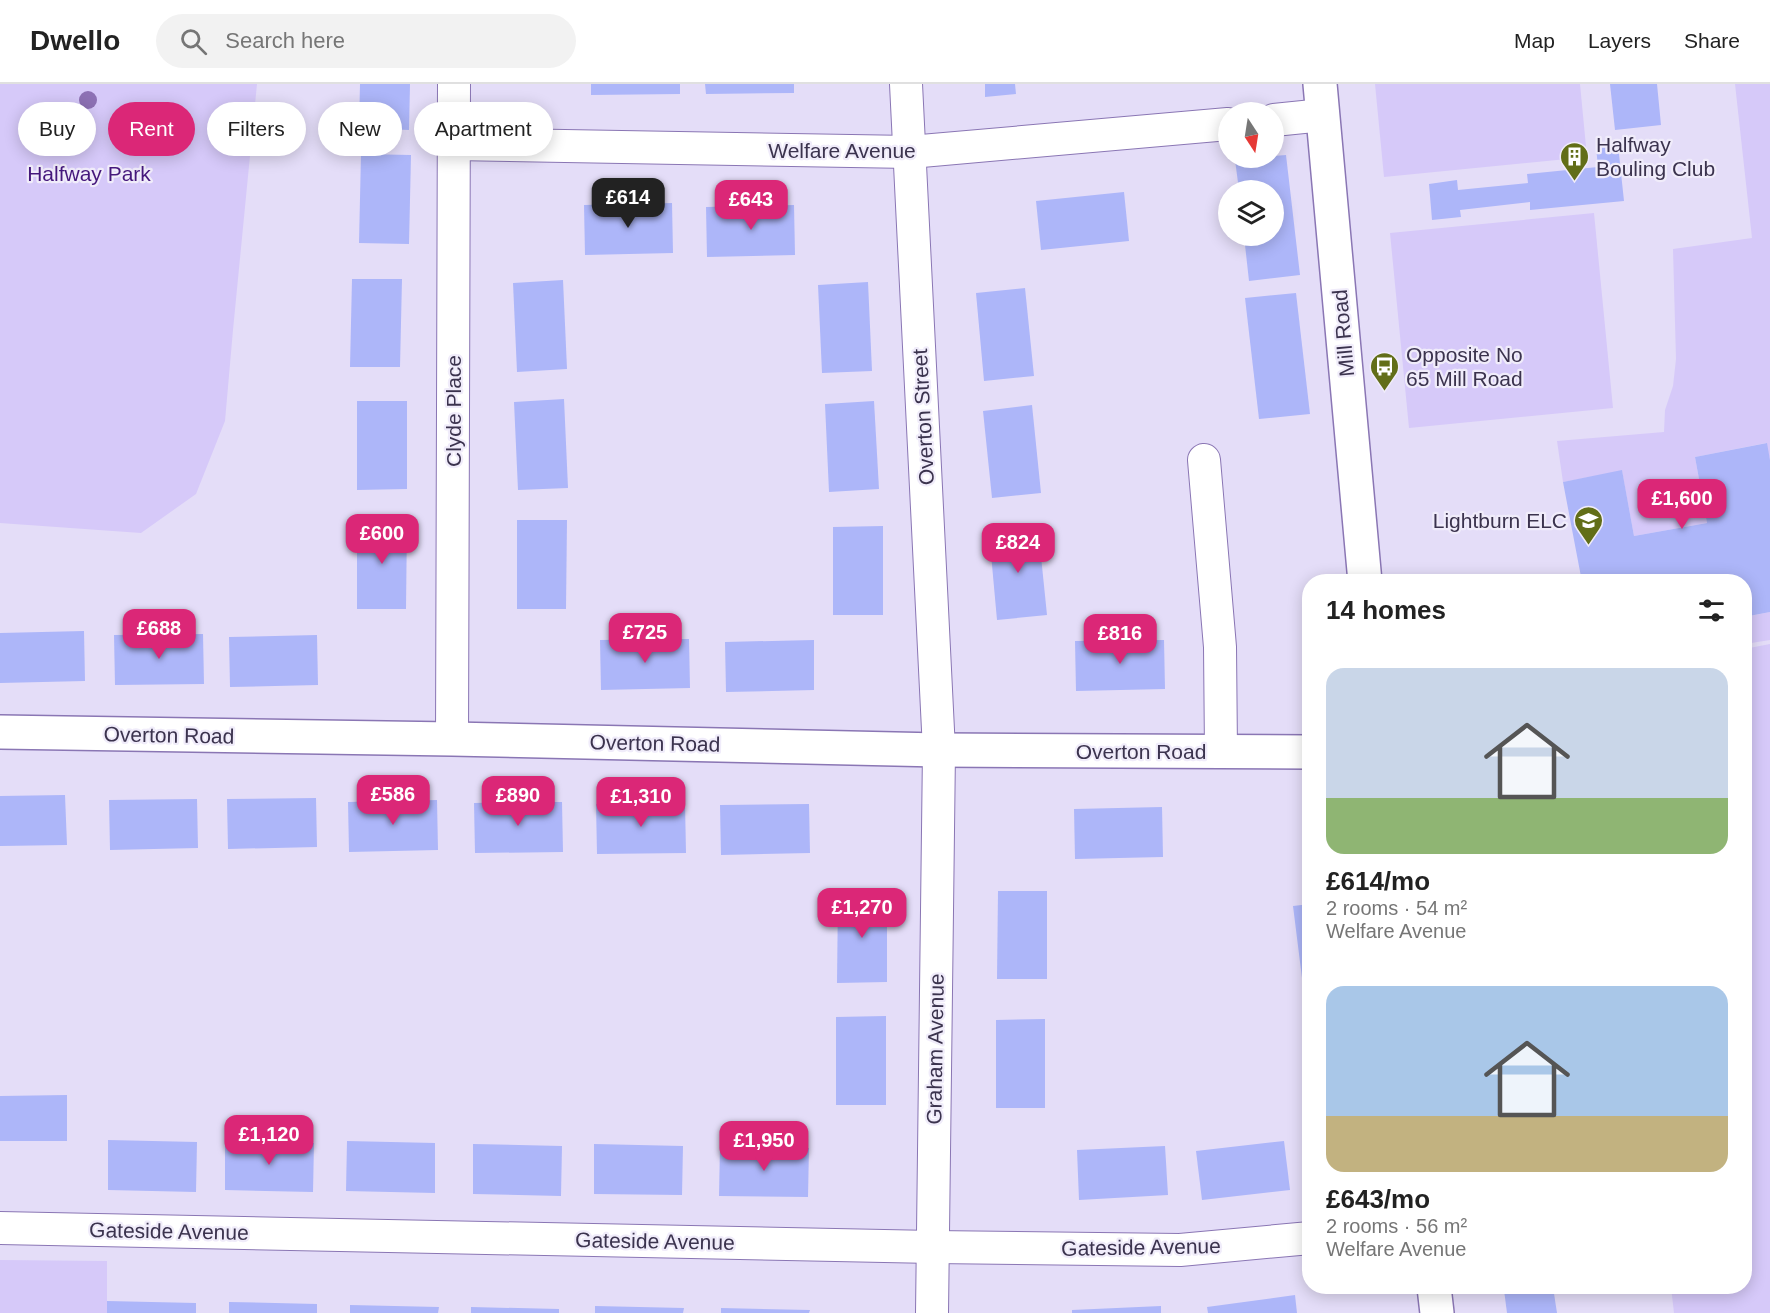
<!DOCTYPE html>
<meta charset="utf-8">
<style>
:root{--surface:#fff;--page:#f2f2f2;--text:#222;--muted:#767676;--line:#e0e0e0;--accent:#db2777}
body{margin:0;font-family:Helvetica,sans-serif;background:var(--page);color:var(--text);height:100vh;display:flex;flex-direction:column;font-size:22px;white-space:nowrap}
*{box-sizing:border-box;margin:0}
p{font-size:20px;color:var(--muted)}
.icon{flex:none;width:33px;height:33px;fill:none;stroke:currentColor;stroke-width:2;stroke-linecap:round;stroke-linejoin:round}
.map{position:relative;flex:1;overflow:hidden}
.drawer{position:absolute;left:1302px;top:490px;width:450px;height:720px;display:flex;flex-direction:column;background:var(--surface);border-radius:24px;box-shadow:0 3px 15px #0003}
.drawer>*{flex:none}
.hud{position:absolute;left:18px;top:18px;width:570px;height:54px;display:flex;gap:12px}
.needle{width:39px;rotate:168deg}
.tools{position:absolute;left:1218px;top:18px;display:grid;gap:12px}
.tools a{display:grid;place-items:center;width:66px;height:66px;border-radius:50%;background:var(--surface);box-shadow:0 3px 15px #0003;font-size:30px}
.price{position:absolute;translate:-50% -51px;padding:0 14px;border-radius:12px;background:var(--accent);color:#fff;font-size:20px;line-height:39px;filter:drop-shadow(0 2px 3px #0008)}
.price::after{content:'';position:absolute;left:50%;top:36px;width:18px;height:14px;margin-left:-9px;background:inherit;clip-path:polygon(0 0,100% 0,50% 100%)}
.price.on{background:#222;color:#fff}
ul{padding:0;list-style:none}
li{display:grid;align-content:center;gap:12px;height:318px;padding:0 24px}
li span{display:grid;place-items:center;height:186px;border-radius:18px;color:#555}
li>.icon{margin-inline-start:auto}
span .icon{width:108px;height:108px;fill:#fffc;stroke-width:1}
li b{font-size:26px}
h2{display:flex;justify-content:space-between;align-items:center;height:72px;padding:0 24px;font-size:26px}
.tag{padding:0 21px;border-radius:27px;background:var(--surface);box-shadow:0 3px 15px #0003;font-size:21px;line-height:54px}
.tag.on{background:var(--accent);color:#fff}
header{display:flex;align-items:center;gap:36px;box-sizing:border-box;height:84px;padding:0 30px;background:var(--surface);border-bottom:2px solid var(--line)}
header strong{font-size:28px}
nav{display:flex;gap:33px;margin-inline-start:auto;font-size:21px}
.search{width:420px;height:54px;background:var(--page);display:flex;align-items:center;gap:15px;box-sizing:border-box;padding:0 21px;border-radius:33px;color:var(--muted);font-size:22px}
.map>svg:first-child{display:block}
.green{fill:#d6c9f9}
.building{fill:#adb6f9}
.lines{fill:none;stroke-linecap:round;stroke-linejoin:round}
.minor-casing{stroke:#8a76b4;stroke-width:34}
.tertiary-casing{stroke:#8a76b4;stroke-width:36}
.minor{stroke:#fff;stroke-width:32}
.tertiary{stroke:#fff;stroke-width:33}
.tree{fill:#8d71b4}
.labels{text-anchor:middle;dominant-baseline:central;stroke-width:4.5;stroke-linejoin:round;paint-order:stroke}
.poi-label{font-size:21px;fill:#3b334e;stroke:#f0ecfa;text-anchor:start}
.street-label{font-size:21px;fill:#3b334e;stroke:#f0ecfa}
.park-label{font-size:21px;fill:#45187c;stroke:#f0ecfa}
</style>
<header>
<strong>Dwello</strong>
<div class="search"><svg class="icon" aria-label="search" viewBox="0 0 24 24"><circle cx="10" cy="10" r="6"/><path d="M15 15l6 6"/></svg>Search here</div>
<nav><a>Map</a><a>Layers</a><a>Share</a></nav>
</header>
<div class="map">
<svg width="1770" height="1229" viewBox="0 0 1770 1229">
<rect width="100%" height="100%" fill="#e4ddf8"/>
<!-- green -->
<g class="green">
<path d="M 0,0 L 257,0 L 233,246 L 225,337 L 196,410 L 141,449 L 0,439 Z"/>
<path d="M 1375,0 L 1580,0 L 1587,73 L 1384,93 Z"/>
<path d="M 1735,0 L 1770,0 L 1770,376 L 1766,359 L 1695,373 L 1707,439 L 1634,452 L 1622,387 L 1563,398 L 1557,357 L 1664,348 L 1665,326 L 1673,302 L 1676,275 L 1673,165 L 1752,154 Z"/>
<path d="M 1594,129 L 1613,324 L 1409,344 L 1390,149 Z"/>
<path d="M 1770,528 L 1770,556 L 1745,560 L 1745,533 Z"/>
<path d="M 1770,560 L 1770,1229 L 1674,1229 L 1671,1203 L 1744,1203 L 1744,565 Z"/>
<path d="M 0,1176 L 107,1177 L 107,1229 L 0,1229 Z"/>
</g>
<!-- building -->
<g class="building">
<path d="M 360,0 L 410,0 L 409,46 L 359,44 Z"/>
<path d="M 591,0 L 680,0 L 680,10 L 591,11 Z"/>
<path d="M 705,0 L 794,0 L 794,9 L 706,10 Z"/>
<path d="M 985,0 L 1015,0 L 1016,10 L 985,13 Z"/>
<path d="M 1610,0 L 1657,0 L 1661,41 L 1615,46 Z"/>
<path d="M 1618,61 L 1624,117 L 1530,126 L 1530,118 L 1460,126 L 1461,133 L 1432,136 L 1429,100 L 1457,96 L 1458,106 L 1528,99 L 1527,90 L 1598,83 L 1596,63 Z"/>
<path d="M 361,70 L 411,71 L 409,160 L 359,159 Z"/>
<path d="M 1286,71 L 1300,191 L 1249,197 L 1244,152 L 1274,152 L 1274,106 L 1239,106 L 1235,76 L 1274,74 L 1274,72 Z"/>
<path d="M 1124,108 L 1129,157 L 1041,166 L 1036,117 Z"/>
<path d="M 672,119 L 673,169 L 585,171 L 584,121 Z"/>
<path d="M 794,121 L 795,171 L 707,173 L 706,123 Z"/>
<path d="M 352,195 L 402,195 L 400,283 L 350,283 Z"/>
<path d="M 563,196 L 567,285 L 517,288 L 513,199 Z"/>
<path d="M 868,198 L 872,287 L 822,289 L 818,201 Z"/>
<path d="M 1025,204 L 1034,292 L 984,297 L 976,209 Z"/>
<path d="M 1296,209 L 1310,330 L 1259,335 L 1245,214 Z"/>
<path d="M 564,315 L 568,404 L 518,406 L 514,318 Z"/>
<path d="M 357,317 L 407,317 L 407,405 L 357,406 Z"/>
<path d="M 874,317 L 879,405 L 829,408 L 825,320 Z"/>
<path d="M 1032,321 L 1041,409 L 992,414 L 983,327 Z"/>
<path d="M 1767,359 L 1770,376 L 1770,528 L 1744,533 L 1744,498 L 1582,498 L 1563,398 L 1622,386 L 1634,452 L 1707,439 L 1695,373 Z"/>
<path d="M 517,436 L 567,436 L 566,525 L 517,525 Z"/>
<path d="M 357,437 L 407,437 L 406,525 L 357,525 Z"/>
<path d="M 883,442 L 883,531 L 833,531 L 833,443 Z"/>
<path d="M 1038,443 L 1047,531 L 997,536 L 989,448 Z"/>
<path d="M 84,547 L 85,597 L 0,599 L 0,549 Z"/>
<path d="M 203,550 L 204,600 L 115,601 L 114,551 Z"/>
<path d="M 317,551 L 318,601 L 230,603 L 229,553 Z"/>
<path d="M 689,555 L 690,604 L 601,606 L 600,556 Z"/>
<path d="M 814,556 L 814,606 L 726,608 L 725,558 Z"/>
<path d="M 1164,556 L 1165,605 L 1076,607 L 1075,557 Z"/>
<path d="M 65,711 L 67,761 L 0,762 L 0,712 Z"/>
<path d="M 316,714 L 317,763 L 228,765 L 227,715 Z"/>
<path d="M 197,715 L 198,764 L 110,766 L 109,716 Z"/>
<path d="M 437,716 L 438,766 L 349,768 L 348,718 Z"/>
<path d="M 518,718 L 562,718 L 563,768 L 475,769 L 474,719 Z"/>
<path d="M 685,719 L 686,769 L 597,770 L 596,720 Z"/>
<path d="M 809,720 L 810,769 L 721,771 L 720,721 Z"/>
<path d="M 1162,723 L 1163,773 L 1075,775 L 1074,725 Z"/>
<path d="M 998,807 L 1047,807 L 1047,895 L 997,895 Z"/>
<path d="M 887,810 L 887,898 L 837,899 L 838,811 Z"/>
<path d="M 1310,820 L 1310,909 L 1304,910 L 1293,822 Z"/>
<path d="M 886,932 L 886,1021 L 836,1021 L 836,933 Z"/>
<path d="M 1310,933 L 1310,970 L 1308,970 L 1304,934 Z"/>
<path d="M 1045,935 L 1045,1024 L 996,1024 L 996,936 Z"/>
<path d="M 67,1011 L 67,1057 L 0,1057 L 0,1012 Z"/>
<path d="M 108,1056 L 197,1058 L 196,1108 L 108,1106 Z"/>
<path d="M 225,1057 L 314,1059 L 313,1108 L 225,1106 Z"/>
<path d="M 347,1057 L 435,1059 L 435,1109 L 346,1107 Z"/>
<path d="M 1284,1057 L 1290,1106 L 1202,1116 L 1196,1067 Z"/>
<path d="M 473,1060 L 562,1062 L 561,1112 L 473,1110 Z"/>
<path d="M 594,1060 L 683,1062 L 682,1111 L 594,1110 Z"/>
<path d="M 720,1062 L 809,1064 L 808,1113 L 719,1112 Z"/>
<path d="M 1165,1062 L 1168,1111 L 1079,1116 L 1077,1066 Z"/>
<path d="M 1531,1203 L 1553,1203 L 1557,1229 L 1507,1229 L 1504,1206 Z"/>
<path d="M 1295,1211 L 1297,1229 L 1208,1229 L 1207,1223 Z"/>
<path d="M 107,1217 L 196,1219 L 196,1229 L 107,1229 Z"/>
<path d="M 229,1218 L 317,1220 L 317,1229 L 229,1229 Z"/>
<path d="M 350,1221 L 439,1223 L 438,1229 L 350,1229 Z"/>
<path d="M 595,1222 L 684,1224 L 683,1229 L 595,1229 Z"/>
<path d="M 1161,1222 L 1161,1229 L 1072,1229 L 1072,1226 Z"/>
<path d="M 471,1223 L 559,1225 L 559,1229 L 471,1229 Z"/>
<path d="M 721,1224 L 810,1226 L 809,1229 L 721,1229 Z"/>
</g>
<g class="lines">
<defs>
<g id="minor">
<path d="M 906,0 L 939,666 L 932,1229"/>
<path d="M 1274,36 L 1323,31"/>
<path d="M 454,60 L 910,68 L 1228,40"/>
<path d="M 1204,376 L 1220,563 L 1221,668"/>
<path d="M 452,655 L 454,0"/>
<path d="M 0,1144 L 933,1163 L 1180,1166 L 1310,1154"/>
</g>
<g id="tertiary">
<path d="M 1320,0 L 1365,498"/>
<path d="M 0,648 L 452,655 L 939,666 L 1310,668"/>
<path d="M 1434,1203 L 1437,1229"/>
</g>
</defs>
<!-- minor casing -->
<use href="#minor" class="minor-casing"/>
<!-- tertiary casing -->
<use href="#tertiary" class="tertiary-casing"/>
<!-- minor -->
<use href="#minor" class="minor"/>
<!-- tertiary -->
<use href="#tertiary" class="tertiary"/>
</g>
<!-- trees -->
<circle class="tree" cx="88" cy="16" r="9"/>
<!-- icons -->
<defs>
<symbol id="building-pin" viewBox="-11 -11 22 30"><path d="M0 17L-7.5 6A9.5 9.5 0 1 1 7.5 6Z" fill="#626e18" stroke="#f0ecfa"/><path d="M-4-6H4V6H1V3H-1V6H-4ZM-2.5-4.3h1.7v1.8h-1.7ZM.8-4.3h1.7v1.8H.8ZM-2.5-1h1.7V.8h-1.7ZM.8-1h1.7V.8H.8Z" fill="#fff"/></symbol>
<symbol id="bus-pin" viewBox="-11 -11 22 30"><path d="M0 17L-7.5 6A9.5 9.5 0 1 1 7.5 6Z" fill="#626e18" stroke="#f0ecfa"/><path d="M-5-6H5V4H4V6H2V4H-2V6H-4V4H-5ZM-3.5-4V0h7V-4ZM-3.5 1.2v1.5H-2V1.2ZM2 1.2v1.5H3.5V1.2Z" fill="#fff"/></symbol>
<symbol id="school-pin" viewBox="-11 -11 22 30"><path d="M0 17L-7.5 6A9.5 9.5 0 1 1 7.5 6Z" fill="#626e18" stroke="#f0ecfa"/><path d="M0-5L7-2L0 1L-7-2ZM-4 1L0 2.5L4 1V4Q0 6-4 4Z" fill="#fff"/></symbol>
</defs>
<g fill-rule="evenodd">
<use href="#building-pin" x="1558" y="56" width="33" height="45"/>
<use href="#bus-pin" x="1368" y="266" width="33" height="45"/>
<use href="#school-pin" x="1572" y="420" width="33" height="45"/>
</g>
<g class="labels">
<!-- poi labels -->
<g class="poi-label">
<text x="1596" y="60">Halfway<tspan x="1596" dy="24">Bouling Club</tspan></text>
<text x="1406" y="270">Opposite No<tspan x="1406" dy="24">65 Mill Road</tspan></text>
<text x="1567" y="436" text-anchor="end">Lightburn ELC</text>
</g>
<!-- street labels -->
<g class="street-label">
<text x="842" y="66">Welfare Avenue</text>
<text transform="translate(1343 249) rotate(-95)">Mill Road</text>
<text transform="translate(453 327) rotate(-90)">Clyde Place</text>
<text transform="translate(923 333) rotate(-93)">Overton Street</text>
<text transform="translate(169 651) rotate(1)">Overton Road</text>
<text transform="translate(655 659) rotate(1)">Overton Road</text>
<text x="1141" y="667">Overton Road</text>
<text transform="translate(935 965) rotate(-89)">Graham Avenue</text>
<text transform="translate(169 1147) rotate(1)">Gateside Avenue</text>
<text transform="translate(655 1157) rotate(1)">Gateside Avenue</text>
<text transform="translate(1141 1163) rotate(-1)">Gateside Avenue</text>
</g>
<!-- park labels -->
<g class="park-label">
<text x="89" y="89">Halfway Park</text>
</g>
</g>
</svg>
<div class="tools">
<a><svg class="needle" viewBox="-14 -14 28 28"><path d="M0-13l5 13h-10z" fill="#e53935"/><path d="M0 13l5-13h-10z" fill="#767676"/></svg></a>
<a><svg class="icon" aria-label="layers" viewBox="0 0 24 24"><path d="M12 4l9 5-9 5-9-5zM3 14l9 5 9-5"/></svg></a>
</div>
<b class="price on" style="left:628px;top:145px">£614</b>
<b class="price" style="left:751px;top:147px">£643</b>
<b class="price" style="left:1682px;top:446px">£1,600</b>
<b class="price" style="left:382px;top:481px">£600</b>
<b class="price" style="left:1018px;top:490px">£824</b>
<b class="price" style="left:159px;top:576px">£688</b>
<b class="price" style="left:645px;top:580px">£725</b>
<b class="price" style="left:1120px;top:581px">£816</b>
<b class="price" style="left:393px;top:742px">£586</b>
<b class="price" style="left:518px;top:743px">£890</b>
<b class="price" style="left:641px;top:744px">£1,310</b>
<b class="price" style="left:862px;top:855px">£1,270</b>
<b class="price" style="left:269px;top:1082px">£1,120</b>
<b class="price" style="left:764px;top:1088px">£1,950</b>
<div class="hud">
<a class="tag">Buy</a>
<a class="tag on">Rent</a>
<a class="tag">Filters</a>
<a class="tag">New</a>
<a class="tag">Apartment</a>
</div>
<section class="drawer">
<h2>14 homes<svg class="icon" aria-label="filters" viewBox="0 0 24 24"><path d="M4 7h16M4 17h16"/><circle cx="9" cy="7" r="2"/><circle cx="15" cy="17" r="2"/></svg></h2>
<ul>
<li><span style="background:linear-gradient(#c9d6e8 70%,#8fb573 0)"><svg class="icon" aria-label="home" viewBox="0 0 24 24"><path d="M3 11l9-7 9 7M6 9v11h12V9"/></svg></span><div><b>£614/mo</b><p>2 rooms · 54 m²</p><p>Welfare Avenue</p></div></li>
<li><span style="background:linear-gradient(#a9c7e8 70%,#c2b280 0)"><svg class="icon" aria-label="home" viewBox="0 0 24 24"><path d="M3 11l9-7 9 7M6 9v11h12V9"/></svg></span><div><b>£643/mo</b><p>2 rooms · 56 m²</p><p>Welfare Avenue</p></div></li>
</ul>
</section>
</div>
